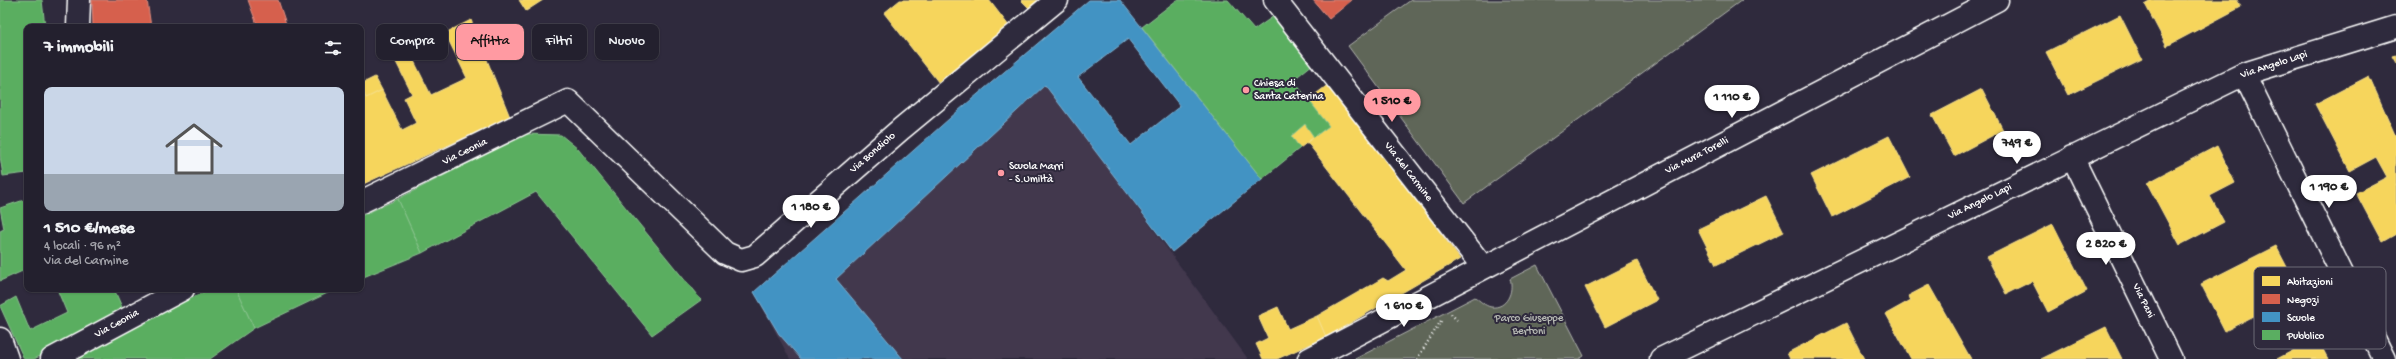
<!DOCTYPE html>
<html lang="it">
<meta charset="utf-8">
<style>
:root{--surface:#23202e;--page:#2f2d3a;--text:#f1f3f6;--muted:#a3a3aa;--line:#403e4a;--accent:#ff9aa2}
body{margin:0;font-family:"Gochi Hand",sans-serif;background:var(--page);color:var(--text);height:100vh;display:flex;flex-direction:column;font-size:15px;white-space:nowrap}
*{box-sizing:border-box;margin:0}
p{font-size:13px;color:var(--muted)}
.icon{flex:none;width:22px;height:22px;fill:none;stroke:currentColor;stroke-width:2;stroke-linecap:round;stroke-linejoin:round}
.map{position:relative;flex:1;overflow:hidden}
.panel{position:absolute;left:24px;top:24px;width:340px;height:268px;display:flex;flex-direction:column;background:var(--surface);border-radius:8px;box-shadow:0 1px 3px #0004,0 0 0 1px var(--line)}
.panel>*{flex:none}
.top-card{position:absolute;left:376px;top:24px;width:380px;height:36px;display:flex;gap:8px}
.price{position:absolute;translate:-50% -34px;padding:0 9px;border-radius:14px;background:#fff;color:#222;font-size:13px;line-height:26px;filter:drop-shadow(0 1px 2px #0008)}
.price::after{content:'';position:absolute;left:50%;top:24px;width:12px;height:9px;margin-left:-6px;background:inherit;clip-path:polygon(0 0,100% 0,50% 100%)}
.price.on{background:var(--accent);color:#111}
ul{padding:0;list-style:none}
li{display:grid;align-content:center;gap:8px;height:212px;padding:0 20px}
li+li{border-top:1px solid var(--line)}
li span{display:grid;place-items:center;height:124px;border-radius:8px;color:#555}
li>.icon{margin-inline-start:auto}
span .icon{width:72px;height:72px;fill:#fffc;stroke-width:1}
li b{font-size:17px}
h2{display:flex;justify-content:space-between;align-items:center;height:48px;padding:0 20px;font-size:17px}
.tag{padding:0 14px;border-radius:8px;background:var(--surface);box-shadow:0 1px 3px #0004,0 0 0 1px var(--line);font-size:14px;line-height:36px}
.tag.on{background:var(--accent);color:#111}
.map>svg:first-child{display:block}
.built{fill:#42384d}
.green{fill:#5f6659;stroke:#afb2ac}
.homes{fill:#f6d55c;stroke:#f9e28d}
.shops{fill:#d6604d;stroke:#e29082}
.schools{fill:#4393c3;stroke:#7bb3d5;fill-rule:evenodd}
.public{fill:#5aae61;stroke:#8cc690}
.lines{fill:none;stroke-linecap:round;stroke-linejoin:round}
.minor-casing{stroke:#fff;stroke-width:25}
.tertiary-casing{stroke:#fff;stroke-width:25}
.path{stroke:#fff;stroke-width:2.5;stroke-dasharray:1 3;stroke-linecap:butt}
.minor{stroke:#2f2a3d;stroke-width:22}
.tertiary{stroke:#2f2a3d;stroke-width:22}
.poi-dot{fill:#ff9aa2;stroke:#2f2a3d;stroke-width:1.5}
.labels{text-anchor:middle;dominant-baseline:central;stroke-width:4;stroke-linejoin:round;paint-order:stroke}
.street-label{font-size:11px;fill:#fff;stroke:#2f2a3d}
.poi-label{font-size:11px;fill:#fff;stroke:#2f2a3d;text-anchor:start}
.park-label{font-size:11px;fill:#b7bab4;stroke:#2f2a3d}
.key{fill:#2f2a3d;stroke:#6d6a77;stroke-width:1}
.key-label{font-size:11px;fill:#fff}
</style>
<div class="map">
<svg width="2396" height="359" viewBox="0 0 2396 359">
<rect width="100%" height="100%" fill="#2f2a3d"/>
<filter id="ink" filterUnits="userSpaceOnUse"><feTurbulence type="fractalNoise" baseFrequency=".025" numOctaves="2"/><feDisplacementMap in="SourceGraphic" scale="8" xChannelSelector="R" yChannelSelector="G"/><feConvolveMatrix kernelMatrix="1 2 1 2 8 2 1 2 1" color-interpolation-filters="sRGB"/></filter>
<g filter="url(#ink)">
<!-- built -->
<path class="built" d="M 1025,54 L 1248,359 L 790,359 L 754,292 Z"/>
<!-- green -->
<g class="green">
<path d="M 1411,0 L 1742,0 L 1464,203 L 1348,46 Z"/>
<path d="M 1537,265 L 1584,356 L 1579,359 L 1355,359 L 1475,297 C 1479,300 1485,306 1491,307 C 1507,309 1514,291 1510,279 Z"/>
</g>
<!-- homes -->
<g class="homes">
<path d="M 519,0 L 543,0 L 526,11 Z"/>
<path d="M 900,0 L 989,0 L 1009,26 L 939,83 L 884,13 Z"/>
<path d="M 1021,0 L 1040,0 L 1030,9 Z"/>
<path d="M 2152,0 L 2237,0 L 2241,7 L 2167,46 L 2145,4 Z"/>
<path d="M 2120,15 L 2142,59 L 2068,95 L 2046,52 Z"/>
<path d="M 471,20 L 510,117 L 361,185 L 361,87 L 366,98 L 382,90 L 402,130 L 416,123 L 404,98 L 412,94 L 394,58 L 409,51 L 431,95 L 467,78 L 445,33 Z"/>
<path d="M 2396,55 L 2396,63 L 2392,56 Z"/>
<path d="M 2369,76 L 2396,137 L 2396,234 L 2382,242 L 2356,193 L 2387,177 L 2376,157 L 2350,171 L 2315,104 Z"/>
<path d="M 375,77 L 382,90 L 366,98 L 361,84 Z"/>
<path d="M 1329,84 L 1460,259 L 1326,337 L 1317,316 L 1383,278 L 1388,281 L 1406,270 L 1307,142 L 1329,126 L 1308,100 Z"/>
<path d="M 1982,89 L 2003,130 L 1954,156 L 1932,115 Z"/>
<path d="M 1305,124 L 1314,137 L 1300,148 L 1291,136 Z"/>
<path d="M 1889,136 L 1910,177 L 1832,217 L 1811,175 Z"/>
<path d="M 2217,146 L 2235,183 L 2210,196 L 2224,222 L 2180,245 L 2147,183 Z"/>
<path d="M 1766,196 L 1784,232 L 1716,265 L 1698,229 Z"/>
<path d="M 2053,224 L 2087,291 L 2048,312 L 2032,281 L 2006,294 L 1987,257 Z"/>
<path d="M 2276,246 L 2300,292 L 2225,331 L 2201,284 Z"/>
<path d="M 1637,261 L 1657,300 L 1605,327 L 1585,287 Z"/>
<path d="M 1929,285 L 1971,359 L 1911,359 L 1886,314 L 1911,300 L 1908,296 Z"/>
<path d="M 1278,307 L 1288,329 L 1317,316 L 1326,337 L 1277,359 L 1263,359 L 1256,344 L 1268,338 L 1258,316 Z"/>
<path d="M 1846,323 L 1864,359 L 1790,359 L 1787,353 Z"/>
<path d="M 2106,327 L 2122,359 L 2041,359 Z"/>
<path d="M 2317,338 L 2328,359 L 2277,359 Z"/>
</g>
<!-- shops -->
<g class="shops">
<path d="M 92,0 L 147,0 L 151,27 L 93,27 Z"/>
<path d="M 248,0 L 278,0 L 287,27 L 258,27 Z"/>
<path d="M 1313,0 L 1352,0 L 1329,19 Z"/>
</g>
<!-- schools -->
<path class="schools" d="M 1089,0 L 1120,0 L 1262,179 L 1172,252 L 1045,85 L 836,279 L 903,359 L 801,359 L 779,334 L 754,292 L 958,111 ZM 1128,39 L 1180,106 L 1131,145 L 1078,77 Z"/>
<!-- public -->
<g class="public">
<path d="M 0,0 L 42,0 L 45,27 L 27,27 L 27,173 L 3,176 L 0,156 Z"/>
<path d="M 1177,0 L 1228,0 L 1254,30 L 1274,16 L 1313,64 L 1293,80 L 1329,126 L 1314,137 L 1305,124 L 1291,136 L 1300,148 L 1262,179 L 1142,27 Z"/>
<path d="M 525,134 L 561,135 L 578,149 L 701,300 L 652,335 L 536,192 L 422,253 L 398,199 Z"/>
<path d="M 27,199 L 27,269 L 0,281 L 0,231 L 4,229 L 0,208 Z"/>
<path d="M 398,199 L 422,253 L 361,278 L 361,216 Z"/>
<path d="M 57,289 L 114,289 L 125,314 L 34,359 L 24,359 L 0,306 L 16,297 L 30,331 L 67,313 Z"/>
<path d="M 210,289 L 236,289 L 254,328 L 210,359 L 68,359 Z"/>
<path d="M 236,289 L 336,289 L 254,328 Z"/>
</g>
<g class="lines">
<defs>
<g id="minor">
<path d="M 1275,0 L 1483,267"/>
<path d="M 78,27 L 79,0"/>
<path d="M 2244,74 L 2384,359"/>
<path d="M 2072,157 L 2171,359"/>
<path d="M 361,202 L 568,101 L 725,253 L 741,260 L 755,256 L 901,129 L 1057,0"/>
<path d="M 0,339 L 7,359"/>
<path d="M 52,359 L 183,289"/>
<path d="M 1309,359 L 1997,0"/>
</g>
<path id="tertiary" d="M 1661,359 L 2244,74 L 2396,27"/>
</defs>
<!-- minor casing -->
<use href="#minor" class="minor-casing"/>
<!-- tertiary casing -->
<use href="#tertiary" class="tertiary-casing"/>
<!-- path -->
<g class="path">
<path d="M 1451,314 L 1457,320"/>
<path d="M 1417,359 L 1441,321"/>
</g>
<!-- minor -->
<use href="#minor" class="minor"/>
<!-- tertiary -->
<use href="#tertiary" class="tertiary"/>
</g>
</g>
<!-- markers -->
<g class="poi-dot">
<circle cx="1246" cy="90" r="4"/>
<circle cx="1001" cy="173" r="4"/>
</g>
<g class="labels">
<!-- street labels -->
<g class="street-label">
<text transform="translate(2274 65) rotate(-18)">Via Angelo Lapi</text>
<text transform="translate(465 152) rotate(-26)">Via Ceonia</text>
<text transform="translate(873 153) rotate(-41)">Via Bondiolo</text>
<text transform="translate(1697 156) rotate(-27)">Via Mura Torelli</text>
<text transform="translate(1408 172) rotate(52)">Via del Carmine</text>
<text transform="translate(1980 202) rotate(-26)">Via Angelo Lapi</text>
<text transform="translate(2143 301) rotate(64)">Via Pani</text>
<text transform="translate(117 324) rotate(-29)">Via Ceonia</text>
</g>
<!-- poi labels -->
<g class="poi-label">
<text x="1254" y="84">Chiesa di<tspan x="1254" dy="13">Santa Caterina</tspan></text>
<text x="1009" y="167">Scuola Marri<tspan x="1009" dy="13">- S.Umiltà</tspan></text>
</g>
<!-- park labels -->
<g class="park-label">
<text x="1529" y="319">Parco Giuseppe<tspan x="1529" dy="13">Bertoni</tspan></text>
</g>
</g>
<!-- legend -->
<rect x="2254" y="267" width="132" height="82" rx="6" class="key"/>
<rect x="2262" y="276" width="18" height="10" fill="#f6d55c"/>
<rect x="2262" y="294" width="18" height="10" fill="#d6604d"/>
<rect x="2262" y="312" width="18" height="10" fill="#4393c3"/>
<rect x="2262" y="330" width="18" height="10" fill="#5aae61"/>
<g class="key-label">
<text x="2287" y="285">Abitazioni</text>
<text x="2287" y="303">Negozi</text>
<text x="2287" y="321">Scuole</text>
<text x="2287" y="339">Pubblico</text>
</g>
</svg>
<b class="price" style="left:1732px;top:119px">1 110 €</b>
<b class="price on" style="left:1392px;top:123px">1 510 €</b>
<b class="price" style="left:2017px;top:165px">749 €</b>
<b class="price" style="left:2329px;top:209px">1 190 €</b>
<b class="price" style="left:811px;top:229px">1 180 €</b>
<b class="price" style="left:2106px;top:266px">2 820 €</b>
<b class="price" style="left:1404px;top:328px">1 610 €</b>
<div class="top-card">
<a class="tag">Compra</a>
<a class="tag on">Affitta</a>
<a class="tag">Filtri</a>
<a class="tag">Nuovo</a>
</div>
<section class="panel">
<h2>7 immobili<svg class="icon" aria-label="filters" viewBox="0 0 24 24"><path d="M4 7h16M4 17h16"/><circle cx="9" cy="7" r="2"/><circle cx="15" cy="17" r="2"/></svg></h2>
<ul>
<li><span style="background:linear-gradient(#c9d6e8 70%,#9aa5b1 0)"><svg class="icon" aria-label="home" viewBox="0 0 24 24"><path d="M3 11l9-7 9 7M6 9v11h12V9"/></svg></span><div><b>1 510 €/mese</b><p>4 locali · 96 m²</p><p>Via del Carmine</p></div></li>
</ul>
</section>
</div>
